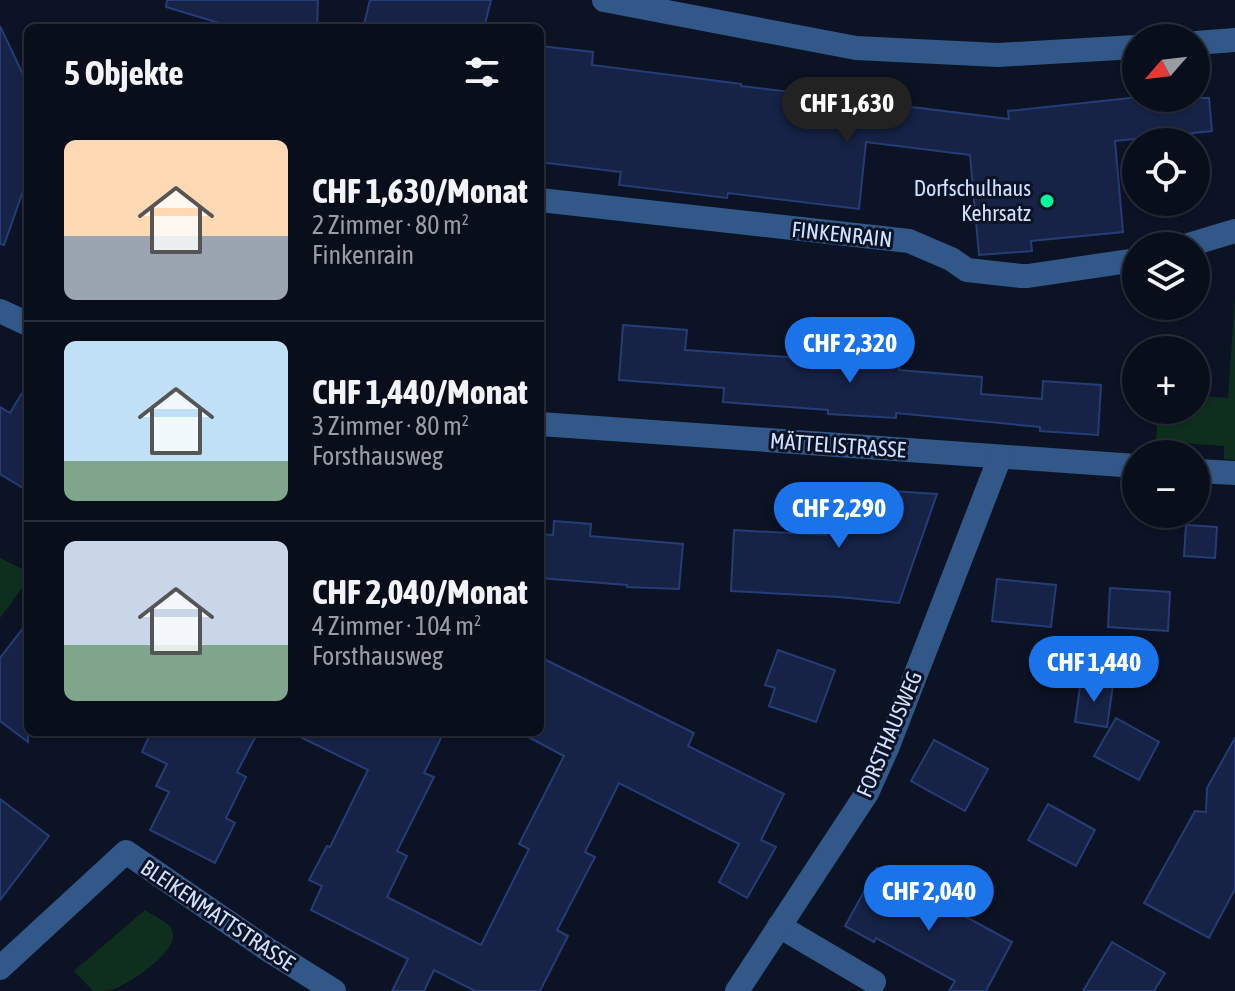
<!DOCTYPE html>
<html lang="de">
<meta charset="utf-8">
<style>
:root{--surface:#090e1b;--page:#171c28;--text:#f1f3f6;--muted:#999ca3;--line:#292e3a;--accent:#1a73e8}
body{margin:0;font-family:"Asap Condensed",sans-serif;background:var(--page);color:var(--text);height:100vh;display:flex;flex-direction:column;font-size:30px;white-space:nowrap}
*{box-sizing:border-box;margin:0}
p{font-size:26px;color:var(--muted)}
.icon{flex:none;width:44px;height:44px;fill:none;stroke:currentColor;stroke-width:2;stroke-linecap:round;stroke-linejoin:round}
.map{position:relative;flex:1;overflow:hidden}
.drawer{position:absolute;left:24px;top:24px;width:520px;height:712px;display:flex;flex-direction:column;background:var(--surface);border-radius:12px;box-shadow:0 2px 6px #0004,0 0 0 2px var(--line)}
.drawer>*{flex:none}
.needle{width:52px;rotate:242deg}
.buttons{position:absolute;left:1122px;top:24px;display:grid;gap:16px}
.buttons a{display:grid;place-items:center;width:88px;height:88px;border-radius:50%;background:var(--surface);box-shadow:0 2px 6px #0004,0 0 0 2px var(--line);font-size:40px}
.price{position:absolute;translate:-50% -68px;padding:0 18px;border-radius:28px;background:var(--accent);color:#fff;font-size:26px;line-height:52px;filter:drop-shadow(0 2px 4px #0008)}
.price::after{content:'';position:absolute;left:50%;top:48px;width:24px;height:18px;margin-left:-12px;background:inherit;clip-path:polygon(0 0,100% 0,50% 100%)}
.price.current{background:#222;color:#fff}
ul{padding:0;list-style:none}
li{display:flex;align-items:center;gap:24px;height:200px;padding:0 40px}
li+li{border-top:2px solid var(--line)}
li span{display:grid;place-items:center;flex:none;width:224px;height:160px;border-radius:12px;color:#555}
li>.icon{margin-inline-start:auto}
span .icon{width:96px;height:96px;fill:#fffc;stroke-width:1}
li b{font-size:34px}
h2{display:flex;justify-content:space-between;align-items:center;height:96px;padding:0 40px;font-size:34px}
.map>svg:first-child{display:block}
.green{fill:#0e2f1e}
.building{fill:#162347;stroke:#253c76;stroke-width:2}
.lines{fill:none;stroke-linecap:round;stroke-linejoin:round}
.minor{stroke:#315888;stroke-width:24}
.poi-dot{fill:#00fa9b;stroke:#0c1324;stroke-width:3}
.labels{text-anchor:middle;dominant-baseline:central;stroke-width:6;stroke-linejoin:round;paint-order:stroke}
.poi-label{font-size:22px;fill:#cfe1ff;stroke:#0c1324;text-anchor:end}
.street-label{font-size:22px;fill:#cfe1ff;stroke:#0c1324}
</style>
<div class="map">
<svg width="1235" height="991" viewBox="0 0 1235 991">
<rect width="100%" height="100%" fill="#0c1324"/>
<!-- green -->
<g class="green">
<path d="M 1235,297 L 1235,460 L 1224,459 L 1224,446 L 1156,441 L 1158,410 L 1196,410 L 1196,396 L 1228,398 Z"/>
<path d="M 0,558 L 28,572 L 28,580 L 0,618 Z"/>
<path d="M 145,910 C 153,916 171,922 173,933 C 177,953 128,985 111,990 C 106,991 98,991 93,991 L 74,971 Z"/>
</g>
<!-- building -->
<g class="building">
<path d="M 167,0 L 318,0 L 317,28 L 236,28 L 166,7 Z"/>
<path d="M 370,0 L 491,0 L 484,28 L 363,28 Z"/>
<path d="M 0,26 L 28,85 L 28,177 L 4,245 L 0,244 Z"/>
<path d="M 540,46 L 593,52 L 592,65 L 741,84 L 741,86 L 1009,119 L 1008,111 L 1130,98 L 1209,98 L 1212,131 L 1115,141 L 1123,232 L 1031,241 L 1032,251 L 979,255 L 970,155 L 866,142 L 859,209 L 728,193 L 727,198 L 619,185 L 621,172 L 540,162 Z"/>
<path d="M 623,325 L 687,330 L 685,350 L 831,360 L 831,356 L 900,360 L 899,370 L 982,377 L 981,394 L 1042,399 L 1043,381 L 1101,385 L 1098,435 L 1040,431 L 1040,427 L 896,413 L 896,418 L 828,414 L 828,410 L 723,402 L 724,388 L 619,380 Z"/>
<path d="M 28,383 L 28,491 L 0,474 L 0,407 L 10,413 Z"/>
<path d="M 846,488 L 937,494 L 899,603 L 839,597 L 731,591 L 734,530 L 826,535 L 828,502 L 845,504 Z"/>
<path d="M 554,521 L 591,524 L 590,536 L 683,544 L 679,589 L 627,587 L 627,585 L 540,578 L 540,534 L 553,535 Z"/>
<path d="M 1186,525 L 1217,527 L 1215,558 L 1184,556 Z"/>
<path d="M 997,579 L 1056,585 L 1051,627 L 992,621 Z"/>
<path d="M 1110,588 L 1170,592 L 1168,631 L 1108,627 Z"/>
<path d="M 28,622 L 28,742 L 0,721 L 0,658 Z"/>
<path d="M 778,650 L 835,670 L 816,722 L 769,706 L 775,688 L 765,685 Z"/>
<path d="M 540,657 L 694,733 L 688,746 L 784,794 L 761,840 L 776,847 L 747,898 L 719,882 L 739,844 L 619,783 L 585,852 L 595,857 L 557,930 L 568,936 L 540,991 L 475,991 L 434,970 L 424,991 L 392,991 L 408,959 L 311,910 L 322,886 L 309,880 L 327,846 L 330,847 L 368,770 L 290,732 L 444,732 L 424,773 L 434,777 L 397,851 L 407,856 L 387,897 L 481,945 L 529,849 L 519,844 L 564,756 L 530,738 L 533,732 L 540,732 Z"/>
<path d="M 1081,680 L 1113,685 L 1107,727 L 1075,722 Z"/>
<path d="M 1116,718 L 1159,742 L 1139,780 L 1094,756 Z"/>
<path d="M 151,732 L 258,732 L 237,772 L 246,777 L 226,818 L 235,823 L 215,863 L 150,830 L 169,792 L 156,786 L 167,764 L 142,752 Z"/>
<path d="M 1235,738 L 1235,889 L 1209,938 L 1144,903 L 1195,811 L 1206,812 L 1207,788 Z"/>
<path d="M 934,740 L 988,769 L 965,811 L 911,781 Z"/>
<path d="M 0,799 L 49,836 L 0,900 Z"/>
<path d="M 1048,804 L 1095,830 L 1076,866 L 1028,840 Z"/>
<path d="M 877,868 L 1012,942 L 986,991 L 949,991 L 955,981 L 876,938 L 874,942 L 845,926 Z"/>
<path d="M 1112,942 L 1165,973 L 1154,991 L 1083,991 Z"/>
</g>
<g class="lines">
<!-- minor -->
<g class="minor">
<path d="M 604,0 L 856,48 L 998,55 L 1136,47"/>
<path d="M 1196,43 L 1235,40"/>
<path d="M 540,200 L 909,241 L 951,259 L 967,270 L 1021,276 L 1028,276 L 1136,260"/>
<path d="M 1185,246 L 1235,231"/>
<path d="M 0,311 L 28,324"/>
<path d="M 540,424 L 1136,466"/>
<path d="M 1196,471 L 1235,473"/>
<path d="M 779,926 L 874,982"/>
<path d="M 0,968 L 126,852 L 267,949 L 334,991"/>
<path d="M 737,991 L 867,793 L 888,746 L 1000,457"/>
</g>
</g>
<!-- markers -->
<circle class="poi-dot" cx="1047" cy="201" r="8"/>
<g class="labels">
<!-- poi labels -->
<g class="poi-label">
<text x="1031" y="188">Dorfschulhaus<tspan x="1031" dy="25">Kehrsatz</tspan></text>
</g>
<!-- street labels -->
<g class="street-label">
<text transform="translate(842 234) rotate(6)">FINKENRAIN</text>
<text transform="translate(838 445) rotate(4)">MÄTTELISTRASSE</text>
<text transform="translate(889 734) rotate(-67)">FORSTHAUSWEG</text>
<text transform="translate(218 915) rotate(34)">BLEIKENMATTSTRASSE</text>
</g>
</g>
</svg>
<div class="buttons">
<a><svg class="needle" viewBox="-14 -14 28 28"><path d="M0-13l5 13h-10z" fill="#e53935"/><path d="M0 13l5-13h-10z" fill="#999ca3"/></svg></a>
<a><svg class="icon" aria-label="locate" viewBox="0 0 24 24"><circle cx="12" cy="12" r="6"/><path d="M12 2v4M12 18v4M2 12h4M18 12h4"/></svg></a>
<a><svg class="icon" aria-label="layers" viewBox="0 0 24 24"><path d="M12 4l9 5-9 5-9-5zM3 14l9 5 9-5"/></svg></a>
<a>+</a>
<a>−</a>
</div>
<b class="price current" style="left:847px;top:145px">CHF 1,630</b>
<b class="price" style="left:850px;top:385px">CHF 2,320</b>
<b class="price" style="left:839px;top:550px">CHF 2,290</b>
<b class="price" style="left:1094px;top:704px">CHF 1,440</b>
<b class="price" style="left:929px;top:933px">CHF 2,040</b>
<section class="drawer">
<h2>5 Objekte<svg class="icon" aria-label="filters" viewBox="0 0 24 24"><path d="M4 7h16M4 17h16"/><circle cx="9" cy="7" r="2"/><circle cx="15" cy="17" r="2"/></svg></h2>
<ul>
<li><span style="background:linear-gradient(#ffd9b3 60%,#9aa5b1 0)"><svg class="icon" aria-label="home" viewBox="0 0 24 24"><path d="M3 11l9-7 9 7M6 9v11h12V9"/></svg></span><div><b>CHF 1,630/Monat</b><p>2 Zimmer · 80 m²</p><p>Finkenrain</p></div></li>
<li><span style="background:linear-gradient(#bfe0f5 75%,#7fa58c 0)"><svg class="icon" aria-label="home" viewBox="0 0 24 24"><path d="M3 11l9-7 9 7M6 9v11h12V9"/></svg></span><div><b>CHF 1,440/Monat</b><p>3 Zimmer · 80 m²</p><p>Forsthausweg</p></div></li>
<li><span style="background:linear-gradient(#c9d6e8 65%,#7fa58c 0)"><svg class="icon" aria-label="home" viewBox="0 0 24 24"><path d="M3 11l9-7 9 7M6 9v11h12V9"/></svg></span><div><b>CHF 2,040/Monat</b><p>4 Zimmer · 104 m²</p><p>Forsthausweg</p></div></li>
</ul>
</section>
</div>
